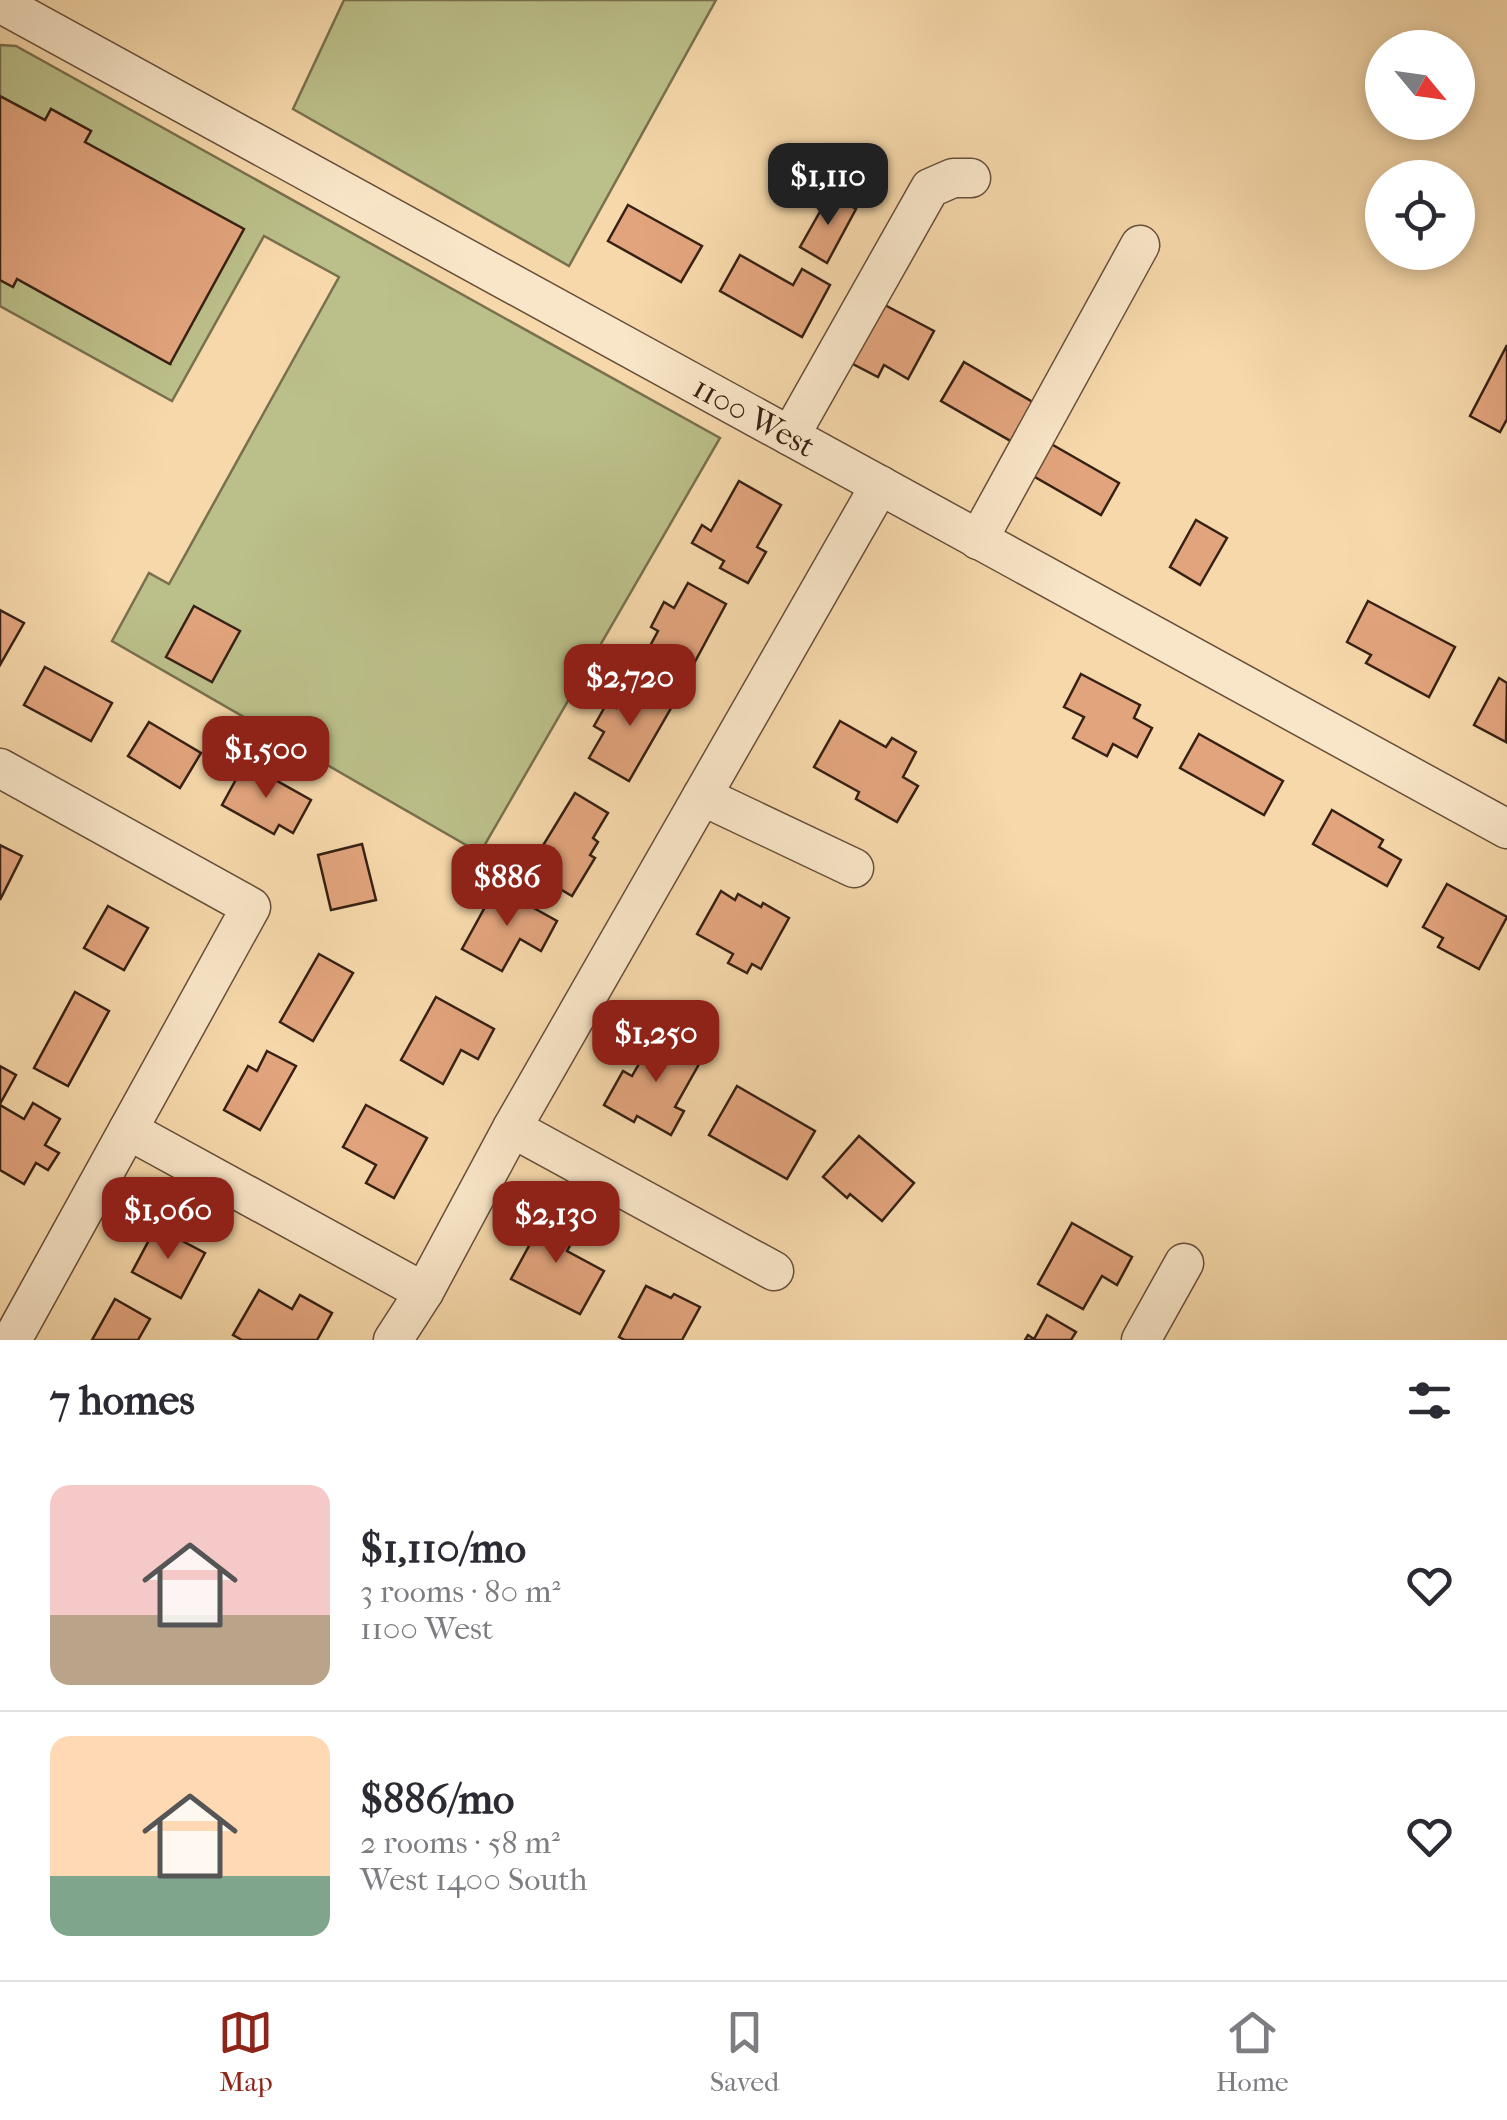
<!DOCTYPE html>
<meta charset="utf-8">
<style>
:root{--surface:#fff;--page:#f2f2f3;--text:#2b2b33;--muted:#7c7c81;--line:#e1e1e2;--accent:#8f2418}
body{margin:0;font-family:"IM FELL French Canon",serif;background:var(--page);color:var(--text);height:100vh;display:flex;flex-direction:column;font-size:38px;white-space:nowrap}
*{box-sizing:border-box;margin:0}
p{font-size:32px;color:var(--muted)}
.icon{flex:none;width:55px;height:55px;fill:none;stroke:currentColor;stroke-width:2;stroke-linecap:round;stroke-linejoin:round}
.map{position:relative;height:1340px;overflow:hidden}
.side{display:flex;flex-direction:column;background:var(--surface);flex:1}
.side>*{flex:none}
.needle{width:65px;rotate:119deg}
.tools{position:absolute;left:1365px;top:30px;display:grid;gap:20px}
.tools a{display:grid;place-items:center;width:110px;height:110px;border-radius:50%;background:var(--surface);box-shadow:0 5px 15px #0003;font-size:50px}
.price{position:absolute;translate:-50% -85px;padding:0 22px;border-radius:20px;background:var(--accent);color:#fff;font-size:32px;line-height:65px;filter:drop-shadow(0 2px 5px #0008)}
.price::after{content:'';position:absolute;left:50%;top:60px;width:30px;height:22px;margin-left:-15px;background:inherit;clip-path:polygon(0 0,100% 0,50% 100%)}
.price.active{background:#222;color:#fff}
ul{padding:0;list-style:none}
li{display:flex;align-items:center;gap:30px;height:250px;padding:0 50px}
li+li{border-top:2px solid var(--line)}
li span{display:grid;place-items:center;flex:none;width:280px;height:200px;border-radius:20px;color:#555}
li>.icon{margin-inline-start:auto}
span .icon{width:120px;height:120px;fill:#fffc;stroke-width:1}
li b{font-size:42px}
h2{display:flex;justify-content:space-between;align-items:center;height:120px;padding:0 50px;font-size:42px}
.menu{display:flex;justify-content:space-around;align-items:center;height:140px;border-top:2px solid var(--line);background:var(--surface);font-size:28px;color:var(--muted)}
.menu a{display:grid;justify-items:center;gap:5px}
.menu .active{color:var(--accent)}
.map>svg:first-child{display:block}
.green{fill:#bbbf89;stroke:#79704e;stroke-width:2.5}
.building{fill:#e2a47d;stroke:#372114;stroke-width:2.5}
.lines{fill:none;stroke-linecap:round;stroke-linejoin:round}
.minor-casing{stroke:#674f3a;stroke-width:41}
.minor{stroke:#f9e6c8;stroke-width:38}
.labels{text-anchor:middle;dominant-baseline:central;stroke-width:8;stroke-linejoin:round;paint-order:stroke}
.street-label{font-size:32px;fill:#372114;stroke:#f9e6c8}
</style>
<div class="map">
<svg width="1507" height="1340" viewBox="0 0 1507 1340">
<rect width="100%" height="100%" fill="#f6d8aa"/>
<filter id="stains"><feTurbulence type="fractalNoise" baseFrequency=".002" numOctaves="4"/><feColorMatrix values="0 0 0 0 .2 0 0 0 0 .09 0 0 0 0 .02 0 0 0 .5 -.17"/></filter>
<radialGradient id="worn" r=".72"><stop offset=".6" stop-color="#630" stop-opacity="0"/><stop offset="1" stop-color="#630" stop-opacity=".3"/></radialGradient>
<!-- green -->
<g class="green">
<path d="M 344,0 L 716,0 L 569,266 L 293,109 Z"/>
<path d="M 0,45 L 16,46 L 720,438 L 480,853 L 112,641 L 149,573 L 169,584 L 339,277 L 264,236 L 172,401 L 0,306 L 0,280 L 17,279 L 170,363 L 85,142 L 91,131 L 51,109 L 45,120 L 0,96 Z"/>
</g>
<!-- building -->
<g class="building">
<path d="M 0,96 L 45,120 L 51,109 L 91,131 L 85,142 L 244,229 L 170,364 L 17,279 L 13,287 L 0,280 Z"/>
<path d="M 830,194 L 856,209 L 827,263 L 800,247 Z"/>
<path d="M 628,205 L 702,246 L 681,282 L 608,241 Z"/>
<path d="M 740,255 L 793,285 L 802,269 L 830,285 L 802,337 L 720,291 Z"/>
<path d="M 881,303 L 934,331 L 908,379 L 884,365 L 878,377 L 849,362 Z"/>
<path d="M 1507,345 L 1507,419 L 1500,432 L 1470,416 Z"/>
<path d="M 964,362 L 1043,408 L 1021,447 L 941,401 Z"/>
<path d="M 1046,441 L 1119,483 L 1101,515 L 1028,473 Z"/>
<path d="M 739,481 L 781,505 L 757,547 L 766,552 L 748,583 L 720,568 L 724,561 L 692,543 L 702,525 L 711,531 Z"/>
<path d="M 1196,520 L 1227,538 L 1200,585 L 1170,567 Z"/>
<path d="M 688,583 L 726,604 L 684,682 L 643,659 L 658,631 L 651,627 L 664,602 L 674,608 Z"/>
<path d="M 1368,601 L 1455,647 L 1429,697 L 1366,663 L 1371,655 L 1347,642 Z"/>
<path d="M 194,606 L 240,631 L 212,682 L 166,657 Z"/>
<path d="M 0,610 L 24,623 L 0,665 Z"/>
<path d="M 45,667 L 112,703 L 91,741 L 24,705 Z"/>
<path d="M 1081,674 L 1140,705 L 1134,718 L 1152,728 L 1137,757 L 1113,744 L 1107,756 L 1073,738 L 1084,717 L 1064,707 Z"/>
<path d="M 1499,678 L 1507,683 L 1506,742 L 1474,725 Z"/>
<path d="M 633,679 L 674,703 L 629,781 L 589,758 L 604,732 L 594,726 L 607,703 L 616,708 Z"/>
<path d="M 840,721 L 886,747 L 892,738 L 916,752 L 903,777 L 918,786 L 897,822 L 856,799 L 859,792 L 814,767 Z"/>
<path d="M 149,722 L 201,753 L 180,788 L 128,756 Z"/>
<path d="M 1199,734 L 1283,781 L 1264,815 L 1180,768 Z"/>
<path d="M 245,763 L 311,800 L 293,833 L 279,825 L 274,834 L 222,805 Z"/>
<path d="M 575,793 L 608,813 L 593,838 L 598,842 L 590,855 L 595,858 L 572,896 L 528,870 Z"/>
<path d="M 1332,810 L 1383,840 L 1379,847 L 1401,860 L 1387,886 L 1313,844 Z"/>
<path d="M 362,844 L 376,900 L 331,910 L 318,855 Z"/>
<path d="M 0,845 L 22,856 L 0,900 Z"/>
<path d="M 1447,884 L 1507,917 L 1479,969 L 1438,947 L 1443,938 L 1423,927 Z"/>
<path d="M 496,887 L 557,921 L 541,951 L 520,939 L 502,971 L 462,949 Z"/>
<path d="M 721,891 L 735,900 L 738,894 L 761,907 L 763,903 L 789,918 L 761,969 L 752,964 L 747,973 L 728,963 L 733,954 L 697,934 Z"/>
<path d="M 108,906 L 148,928 L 124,970 L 84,948 Z"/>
<path d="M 319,954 L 353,973 L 313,1041 L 280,1022 Z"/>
<path d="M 75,992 L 109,1011 L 68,1086 L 34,1068 Z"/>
<path d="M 436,997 L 494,1029 L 478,1059 L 461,1050 L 443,1084 L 401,1060 Z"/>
<path d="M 657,1032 L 703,1057 L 675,1107 L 684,1111 L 671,1135 L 637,1116 L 634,1122 L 604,1105 L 623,1071 L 632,1076 Z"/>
<path d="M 267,1051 L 296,1066 L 260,1130 L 224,1110 L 248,1066 L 257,1071 Z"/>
<path d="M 0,1066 L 16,1075 L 0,1104 Z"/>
<path d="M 737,1086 L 815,1131 L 787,1179 L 709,1135 Z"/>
<path d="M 33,1103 L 60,1119 L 45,1145 L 59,1153 L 48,1170 L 36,1163 L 24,1184 L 0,1170 L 0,1105 L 24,1119 Z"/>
<path d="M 366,1105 L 427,1138 L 394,1198 L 366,1183 L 376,1165 L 343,1147 Z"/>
<path d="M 859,1136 L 914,1183 L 882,1221 L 850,1194 L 847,1198 L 823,1177 Z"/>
<path d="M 542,1211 L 578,1231 L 567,1251 L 604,1271 L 580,1314 L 511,1279 L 530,1244 L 525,1242 Z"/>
<path d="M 1072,1223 L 1132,1257 L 1117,1285 L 1102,1276 L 1083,1309 L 1038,1284 Z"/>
<path d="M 156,1227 L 205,1253 L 181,1298 L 132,1272 Z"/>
<path d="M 646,1286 L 671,1298 L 674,1294 L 700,1307 L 682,1340 L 625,1340 L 619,1337 Z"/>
<path d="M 259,1290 L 292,1309 L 300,1295 L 332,1313 L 317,1340 L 242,1340 L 233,1335 Z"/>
<path d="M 115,1299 L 150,1319 L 138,1340 L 92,1340 Z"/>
<path d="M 1047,1315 L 1076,1332 L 1071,1340 L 1025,1340 L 1028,1335 L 1034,1339 Z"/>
</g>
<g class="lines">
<defs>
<g id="minor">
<path id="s1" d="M 0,3 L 1507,829"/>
<path d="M 790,436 L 930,188 L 953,178 L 971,178"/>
<path d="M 978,540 L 1140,245"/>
<path d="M 0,768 L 251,907 L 12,1340"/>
<path d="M 702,796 L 854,868"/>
<path d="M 512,1128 L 774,1271"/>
<path d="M 128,1130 L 424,1292"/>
<path d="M 393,1340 L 424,1292 L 512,1128 L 880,485"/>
<path d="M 1141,1340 L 1184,1263"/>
</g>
</defs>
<!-- minor casing -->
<use href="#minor" class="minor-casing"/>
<!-- minor -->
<use href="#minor" class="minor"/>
</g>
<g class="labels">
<!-- street labels -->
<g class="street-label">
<text stroke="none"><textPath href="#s1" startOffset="860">1100 West</textPath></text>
</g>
</g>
<rect width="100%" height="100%" filter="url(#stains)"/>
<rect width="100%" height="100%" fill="url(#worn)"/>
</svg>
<div class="tools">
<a><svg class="needle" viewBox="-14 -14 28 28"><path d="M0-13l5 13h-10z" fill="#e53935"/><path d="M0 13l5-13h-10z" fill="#7c7c81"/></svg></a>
<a><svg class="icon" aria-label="locate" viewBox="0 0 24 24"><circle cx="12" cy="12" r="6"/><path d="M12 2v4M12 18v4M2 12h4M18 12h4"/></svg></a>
</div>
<b class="price active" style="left:828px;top:228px">$1,110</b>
<b class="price" style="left:630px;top:729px">$2,720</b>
<b class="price" style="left:266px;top:801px">$1,500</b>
<b class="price" style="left:507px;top:929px">$886</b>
<b class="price" style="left:656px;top:1085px">$1,250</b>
<b class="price" style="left:168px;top:1262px">$1,060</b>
<b class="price" style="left:556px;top:1266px">$2,130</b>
</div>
<section class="side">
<h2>7 homes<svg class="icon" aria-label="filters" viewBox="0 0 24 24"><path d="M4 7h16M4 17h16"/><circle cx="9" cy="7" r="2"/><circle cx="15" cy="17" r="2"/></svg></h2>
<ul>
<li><span style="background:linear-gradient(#f6c9c9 65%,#b9a48a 0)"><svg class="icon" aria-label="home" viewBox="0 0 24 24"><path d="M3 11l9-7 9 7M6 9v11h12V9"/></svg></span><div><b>$1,110/mo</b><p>3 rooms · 80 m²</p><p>1100 West</p></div><svg class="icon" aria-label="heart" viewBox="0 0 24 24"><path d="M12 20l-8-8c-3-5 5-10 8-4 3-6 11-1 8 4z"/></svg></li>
<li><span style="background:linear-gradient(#ffd9b3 70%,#7fa58c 0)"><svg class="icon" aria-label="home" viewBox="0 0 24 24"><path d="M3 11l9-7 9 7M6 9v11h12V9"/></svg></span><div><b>$886/mo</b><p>2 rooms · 58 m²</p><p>West 1400 South</p></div><svg class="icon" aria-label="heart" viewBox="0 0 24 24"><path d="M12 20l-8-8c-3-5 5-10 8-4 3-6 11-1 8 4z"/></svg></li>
</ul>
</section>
<nav class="menu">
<a class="active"><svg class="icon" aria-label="map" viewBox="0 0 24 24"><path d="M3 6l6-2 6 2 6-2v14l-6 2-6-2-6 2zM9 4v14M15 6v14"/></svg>Map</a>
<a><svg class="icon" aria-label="saved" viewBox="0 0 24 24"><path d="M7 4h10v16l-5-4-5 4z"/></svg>Saved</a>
<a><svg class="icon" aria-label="home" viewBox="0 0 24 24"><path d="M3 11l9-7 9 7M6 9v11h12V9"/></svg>Home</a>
</nav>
